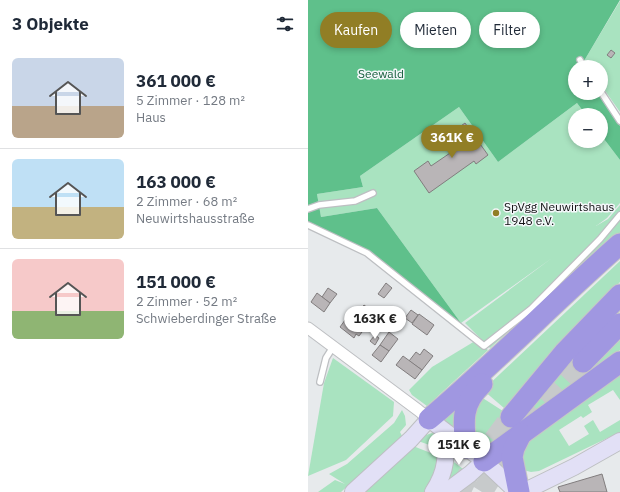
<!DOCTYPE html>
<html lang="de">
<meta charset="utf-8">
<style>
:root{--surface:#fff;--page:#f2f2f3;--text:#1f2937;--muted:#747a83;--line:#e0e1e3;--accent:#917e25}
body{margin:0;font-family:"IBM Plex Sans",sans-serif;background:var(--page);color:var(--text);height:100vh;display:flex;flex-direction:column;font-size:15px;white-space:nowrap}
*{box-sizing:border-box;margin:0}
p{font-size:13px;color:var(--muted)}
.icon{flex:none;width:22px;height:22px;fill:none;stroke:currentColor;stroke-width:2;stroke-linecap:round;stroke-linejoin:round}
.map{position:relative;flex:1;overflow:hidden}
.sheet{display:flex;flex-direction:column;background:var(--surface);width:308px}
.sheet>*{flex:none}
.guide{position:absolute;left:12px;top:12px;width:240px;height:36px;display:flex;gap:8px}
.controls{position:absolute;left:260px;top:60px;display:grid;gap:8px}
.controls a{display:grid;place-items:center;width:40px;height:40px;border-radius:50%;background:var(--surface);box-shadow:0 2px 6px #0003;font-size:20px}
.price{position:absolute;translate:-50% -34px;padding:0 9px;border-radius:14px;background:#fff;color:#222;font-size:13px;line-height:26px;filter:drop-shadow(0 1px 2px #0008)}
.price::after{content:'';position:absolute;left:50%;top:24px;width:12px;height:9px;margin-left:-6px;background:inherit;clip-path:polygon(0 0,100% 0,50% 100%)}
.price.on{background:var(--accent);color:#fff}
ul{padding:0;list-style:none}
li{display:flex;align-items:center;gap:12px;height:100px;padding:0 12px}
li+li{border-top:1px solid var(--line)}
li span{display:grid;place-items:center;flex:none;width:112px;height:80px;border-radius:6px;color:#555}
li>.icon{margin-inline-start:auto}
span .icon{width:48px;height:48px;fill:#fffc;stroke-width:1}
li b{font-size:17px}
h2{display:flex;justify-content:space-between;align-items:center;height:48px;padding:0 12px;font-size:17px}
.pill{padding:0 14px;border-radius:18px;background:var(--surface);box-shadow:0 2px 6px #0003;font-size:14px;line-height:36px}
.pill.on{background:var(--accent);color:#fff}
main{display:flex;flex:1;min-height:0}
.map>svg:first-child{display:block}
.green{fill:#a9e3c0}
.forest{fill:#5fc08b}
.building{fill:#b9b5b7;stroke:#817d7e}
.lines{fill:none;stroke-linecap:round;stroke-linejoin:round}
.highway-tunnel{stroke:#c7cacb;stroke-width:21;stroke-dasharray:21 10;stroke-linecap:butt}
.lane-casing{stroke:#bdbfc2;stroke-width:8}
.street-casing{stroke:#bdbfc2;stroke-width:13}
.secondary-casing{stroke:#bdbfc2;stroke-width:18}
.highway-casing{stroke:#c6c6c6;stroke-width:23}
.lane{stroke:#fff;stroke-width:5.5}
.street{stroke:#fff;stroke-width:11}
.secondary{stroke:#e2e0f6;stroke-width:16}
.highway{stroke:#a097e1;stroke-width:21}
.poi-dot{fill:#917e25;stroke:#f4f7fa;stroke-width:1.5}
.labels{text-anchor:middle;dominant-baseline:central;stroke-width:3;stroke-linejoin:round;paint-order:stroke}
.park-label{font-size:12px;fill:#135d3b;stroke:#f4f7fa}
.poi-label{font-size:12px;fill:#111213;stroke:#f4f7fa;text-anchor:start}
</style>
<main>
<section class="sheet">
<h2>3 Objekte<svg class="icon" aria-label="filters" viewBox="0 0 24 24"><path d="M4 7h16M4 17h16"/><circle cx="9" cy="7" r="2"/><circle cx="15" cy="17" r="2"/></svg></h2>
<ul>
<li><span style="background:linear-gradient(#c9d6e8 60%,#b9a48a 0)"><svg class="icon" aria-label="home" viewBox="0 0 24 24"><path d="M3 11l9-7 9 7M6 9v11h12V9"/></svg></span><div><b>361 000 €</b><p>5 Zimmer · 128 m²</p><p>Haus</p></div></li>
<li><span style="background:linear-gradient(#bfe0f5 60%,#c2b280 0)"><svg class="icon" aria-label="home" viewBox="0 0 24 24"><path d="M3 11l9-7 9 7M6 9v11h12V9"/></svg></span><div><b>163 000 €</b><p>2 Zimmer · 68 m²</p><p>Neuwirtshausstraße</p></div></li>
<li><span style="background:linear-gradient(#f6c9c9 65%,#8fb573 0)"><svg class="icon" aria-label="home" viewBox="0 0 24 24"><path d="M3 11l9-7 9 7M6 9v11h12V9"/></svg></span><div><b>151 000 €</b><p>2 Zimmer · 52 m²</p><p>Schwieberdinger Straße</p></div></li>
</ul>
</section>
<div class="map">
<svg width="312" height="492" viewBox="0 0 312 492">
<rect width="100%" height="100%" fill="#e7eaec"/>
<!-- green -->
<g class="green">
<path d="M 312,1 L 312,112 L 293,85 L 293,67 L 280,67 L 276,61 Z"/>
<path d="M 269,103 L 278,115 L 267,115 L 267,141 L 293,141 L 293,135 L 312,160 L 312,203 L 299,218 L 288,226 L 300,219 L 312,205 L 312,233 L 182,348 L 157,323 L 244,258 L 153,323 L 69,208 L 13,217 L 9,194 L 55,187 L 52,176 L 151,107 L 190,162 Z"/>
<path d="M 312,261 L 312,282 L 196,408 L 175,390 Z"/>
<path d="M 312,340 L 312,350 L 284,370 L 282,370 Z"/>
<path d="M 167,341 L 180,350 L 119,406 L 104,395 L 101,390 L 124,367 Z"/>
<path d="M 265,357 L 283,373 L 190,443 L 173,447 L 160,437 L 170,395 L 212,422 Z"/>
<path d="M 25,358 L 86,402 L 85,416 L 38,460 L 0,476 L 16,383 Z"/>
<path d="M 312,369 L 312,400 L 305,390 L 280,405 L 284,412 L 275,418 L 273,416 L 251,430 L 261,446 L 281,434 L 276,426 L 285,420 L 292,432 L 312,420 L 312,432 L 231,471 L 223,472 L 215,470 L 212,446 Z"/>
<path d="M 157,398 L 151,432 L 134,419 Z"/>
<path d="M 94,410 L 97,416 L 98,425 L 92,432 L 94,436 L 33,492 L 10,492 L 27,480 L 37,484 L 21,474 L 39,464 L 86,423 Z"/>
<path d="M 124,433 L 129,435 L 133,449 L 110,441 L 115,436 Z"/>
<path d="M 105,446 L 133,457 L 123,487 L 116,492 L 56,492 Z"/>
<path d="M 142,459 L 155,469 L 131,487 Z"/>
</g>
<!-- forest -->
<path class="forest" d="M 0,0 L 312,0 L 276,61 L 270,65 L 271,67 L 267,67 L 267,93 L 289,93 L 312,126 L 312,160 L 293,135 L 293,115 L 278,115 L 269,103 L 190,162 L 151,107 L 52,176 L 55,187 L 9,194 L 13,217 L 69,208 L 153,323 L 168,339 L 61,251 L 0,222 Z"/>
<!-- building -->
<g class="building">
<path d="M 303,50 L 307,53 L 303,58 L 299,55 Z"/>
<path d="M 157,123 L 180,155 L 168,164 L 166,161 L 121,193 L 106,171 L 120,161 L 123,166 L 148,149 L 139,136 Z"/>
<path d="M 78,283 L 84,288 L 76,298 L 70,294 Z"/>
<path d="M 20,288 L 29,294 L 22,303 L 14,297 Z"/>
<path d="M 9,293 L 22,303 L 16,312 L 3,302 Z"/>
<path d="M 56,305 L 65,312 L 57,322 L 59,324 L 57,328 L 45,319 Z"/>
<path d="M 103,310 L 110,315 L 104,323 L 97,318 Z"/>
<path d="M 111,314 L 126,325 L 119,335 L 104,324 Z"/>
<path d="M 40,316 L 57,328 L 51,336 L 48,334 L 46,338 L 32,327 Z"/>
<path d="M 81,332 L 90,339 L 81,351 L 72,345 Z"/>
<path d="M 67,335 L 71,338 L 67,345 L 62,341 Z"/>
<path d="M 72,345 L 81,351 L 73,362 L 64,355 Z"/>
<path d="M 116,349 L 125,356 L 114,370 L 101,361 L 108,352 L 112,355 Z"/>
<path d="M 95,356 L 114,370 L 107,379 L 88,365 Z"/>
<path d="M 294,474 L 299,492 L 252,492 L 250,487 Z"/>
</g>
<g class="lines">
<!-- highway-tunnel -->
<g class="highway-tunnel">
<path d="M 218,427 L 233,407 L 275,362"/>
<path d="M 152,492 L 161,473 L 203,417"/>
<path d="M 174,492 L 198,454"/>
</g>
<defs>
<g id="lane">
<path d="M 272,60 L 276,67"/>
<path d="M 293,92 L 312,121"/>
<path d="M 0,209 L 11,205 L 47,201 L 65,193"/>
<path d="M 0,225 L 59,253 L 176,346 L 223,309 L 292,239 L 312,215"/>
<path d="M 12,382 L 18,358 L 25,347"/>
</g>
<path id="street" d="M 0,328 L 110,410 L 121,419"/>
<g id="secondary">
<path d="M 45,492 L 103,439 L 121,419 L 176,461 L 209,492"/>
<path d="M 125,492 C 139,471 139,455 136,431"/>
<path d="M 138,492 L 162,474 L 176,461"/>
<path d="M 215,492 L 266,467 L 312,441"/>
</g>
<g id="highway">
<path d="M 275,362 L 312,324"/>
<path d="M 203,417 L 257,352 L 312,295"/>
<path d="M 121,419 C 187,363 247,301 312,244"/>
<path d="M 158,448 C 155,421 153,404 174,384"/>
<path d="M 176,461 L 312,362"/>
<path d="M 211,492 L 204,457 L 206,448 L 213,434"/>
</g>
</defs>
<!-- lane casing -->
<use href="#lane" class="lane-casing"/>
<!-- street casing -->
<use href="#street" class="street-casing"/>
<!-- secondary casing -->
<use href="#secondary" class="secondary-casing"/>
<!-- highway casing -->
<use href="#highway" class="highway-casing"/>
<!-- lane -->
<use href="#lane" class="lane"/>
<!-- street -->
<use href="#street" class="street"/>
<!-- secondary -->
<use href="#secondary" class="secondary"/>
<!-- highway -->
<use href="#highway" class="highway"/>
</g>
<!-- markers -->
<circle class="poi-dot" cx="188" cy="213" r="4"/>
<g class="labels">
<!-- park labels -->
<g class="park-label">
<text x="73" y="73">Seewald</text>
</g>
<!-- poi labels -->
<g class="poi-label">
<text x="196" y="206">SpVgg Neuwirtshaus<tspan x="196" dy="14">1948 e.V.</tspan></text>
</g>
</g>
</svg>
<div class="controls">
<a>+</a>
<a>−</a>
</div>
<b class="price on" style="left:144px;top:159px">361K €</b>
<b class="price" style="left:67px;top:340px">163K €</b>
<b class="price" style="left:151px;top:466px">151K €</b>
<div class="guide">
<a class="pill on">Kaufen</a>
<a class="pill">Mieten</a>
<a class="pill">Filter</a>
</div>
</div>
</main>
